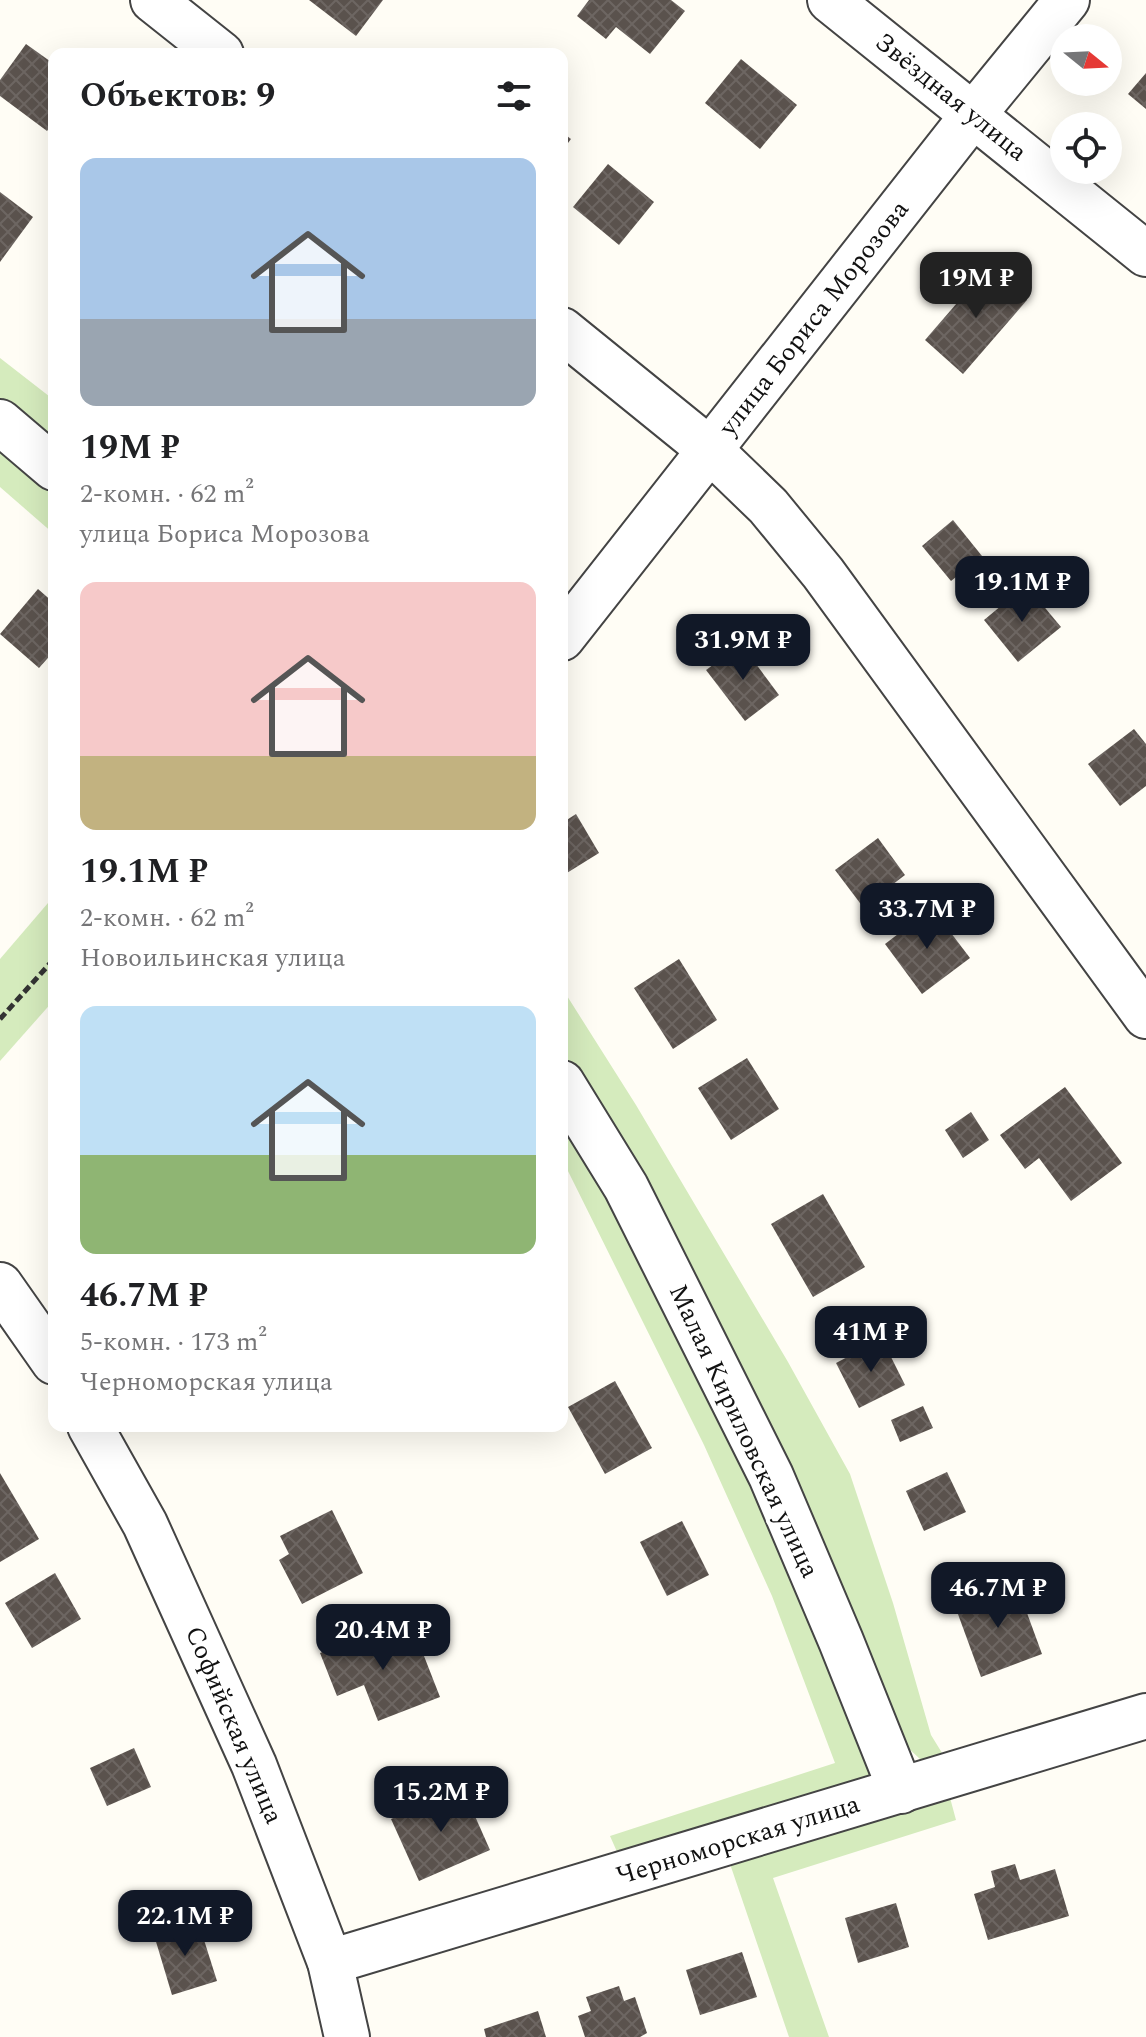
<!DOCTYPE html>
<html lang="ru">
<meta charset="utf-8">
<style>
:root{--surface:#fff;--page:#f6f6f6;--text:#202124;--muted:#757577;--accent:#111827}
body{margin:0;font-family:Spectral,serif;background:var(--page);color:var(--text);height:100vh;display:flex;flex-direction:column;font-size:30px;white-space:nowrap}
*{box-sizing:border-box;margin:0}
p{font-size:26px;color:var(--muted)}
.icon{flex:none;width:44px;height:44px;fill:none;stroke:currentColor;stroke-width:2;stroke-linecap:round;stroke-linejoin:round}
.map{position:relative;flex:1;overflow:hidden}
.details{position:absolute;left:48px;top:48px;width:520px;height:1384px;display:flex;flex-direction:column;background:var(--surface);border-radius:16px;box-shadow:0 8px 32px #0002}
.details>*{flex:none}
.needle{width:52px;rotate:108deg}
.fabs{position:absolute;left:1050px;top:24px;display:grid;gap:16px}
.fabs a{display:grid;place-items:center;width:72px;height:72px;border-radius:50%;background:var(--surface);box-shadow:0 8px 32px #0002;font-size:40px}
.price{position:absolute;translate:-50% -68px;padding:0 18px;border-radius:16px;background:var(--accent);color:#fff;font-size:26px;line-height:52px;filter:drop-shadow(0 2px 4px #0008)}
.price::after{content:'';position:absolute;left:50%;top:48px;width:24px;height:18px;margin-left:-12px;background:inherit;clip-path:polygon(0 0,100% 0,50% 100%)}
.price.current{background:#222;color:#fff}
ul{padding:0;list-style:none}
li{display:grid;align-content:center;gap:16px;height:424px;padding:0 32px}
li span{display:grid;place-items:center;height:248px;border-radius:16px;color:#555}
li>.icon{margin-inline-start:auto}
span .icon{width:144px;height:144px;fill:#fffc;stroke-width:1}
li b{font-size:34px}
h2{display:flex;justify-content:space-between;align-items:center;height:96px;padding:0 32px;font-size:34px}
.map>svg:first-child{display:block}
.grass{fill:#d5ebbd}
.building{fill:url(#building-cross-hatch)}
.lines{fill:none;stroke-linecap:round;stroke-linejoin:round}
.minor-casing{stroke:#444;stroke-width:48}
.path{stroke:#333;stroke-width:5;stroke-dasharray:8 4;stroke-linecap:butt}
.minor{stroke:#fff;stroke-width:44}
.labels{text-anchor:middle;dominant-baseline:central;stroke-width:8;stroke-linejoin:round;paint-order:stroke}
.street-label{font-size:26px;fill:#111;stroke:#fff}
</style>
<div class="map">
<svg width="1146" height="2037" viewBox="0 0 1146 2037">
<defs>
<pattern id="building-cross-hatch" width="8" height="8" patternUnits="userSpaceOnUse" patternTransform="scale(2)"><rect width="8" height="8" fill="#5a524d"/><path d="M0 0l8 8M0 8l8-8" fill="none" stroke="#6d6662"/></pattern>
</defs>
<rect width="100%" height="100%" fill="#fffdf5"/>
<!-- grass -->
<g class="grass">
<path d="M 0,358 L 54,400 L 54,450 L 0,408 Z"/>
<path d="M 0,440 L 54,487 L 54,534 L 0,487 Z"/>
<path d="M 54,896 L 54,1000 L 0,1061 L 0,959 Z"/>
<path d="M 562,988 L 636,1105 L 788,1362 L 850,1474 L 893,1603 L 931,1735 L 947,1761 L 920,1759 L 892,1733 L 649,1202 L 562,1055 Z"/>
<path d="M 562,1111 L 731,1427 L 874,1760 L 870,1780 L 622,1863 L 610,1836 L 835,1763 L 772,1596 L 704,1445 L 562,1159 Z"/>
<path d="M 949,1794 L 956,1820 L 773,1878 L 829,2037 L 789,2037 L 729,1861 Z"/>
</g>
<!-- building -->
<g class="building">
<path d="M 309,0 L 383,0 L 356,36 Z"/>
<path d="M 589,0 L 671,0 L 685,11 L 650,54 L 616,27 L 606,39 L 577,16 Z"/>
<path d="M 26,44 L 54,64 L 54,122 L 47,131 L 0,96 L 0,80 Z"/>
<path d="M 741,59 L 797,105 L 760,149 L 705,103 Z"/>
<path d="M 1146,73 L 1146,109 L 1128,94 Z"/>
<path d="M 562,132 L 571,139 L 562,151 Z"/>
<path d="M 608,164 L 654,202 L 619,245 L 573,207 Z"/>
<path d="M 0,192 L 33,217 L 0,262 Z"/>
<path d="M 989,266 L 1027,300 L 963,374 L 925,340 Z"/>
<path d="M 953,520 L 982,556 L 951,581 L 922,546 Z"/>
<path d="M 1026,585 L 1061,627 L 1018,662 L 984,620 Z"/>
<path d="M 38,589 L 54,603 L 54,651 L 39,668 L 0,634 Z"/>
<path d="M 741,644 L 779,695 L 745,721 L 706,670 Z"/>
<path d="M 1134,729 L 1146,744 L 1146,786 L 1120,806 L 1088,764 Z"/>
<path d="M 576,814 L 599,853 L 562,876 L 562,823 Z"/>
<path d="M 878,838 L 905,875 L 863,907 L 835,870 Z"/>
<path d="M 932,908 L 970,958 L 922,994 L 885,944 Z"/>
<path d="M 679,959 L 717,1020 L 673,1049 L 634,988 Z"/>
<path d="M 747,1058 L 779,1109 L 731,1140 L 698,1088 Z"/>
<path d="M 1065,1087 L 1122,1163 L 1071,1201 L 1039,1158 L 1025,1169 L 1000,1135 Z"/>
<path d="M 971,1112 L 989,1140 L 963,1158 L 945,1130 Z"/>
<path d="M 823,1194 L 865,1267 L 813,1297 L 771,1224 Z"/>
<path d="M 882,1339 L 905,1385 L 859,1408 L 836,1363 Z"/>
<path d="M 615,1381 L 652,1448 L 605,1474 L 568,1407 Z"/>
<path d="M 923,1406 L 933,1428 L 900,1442 L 891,1420 Z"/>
<path d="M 947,1472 L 966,1512 L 924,1531 L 906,1491 Z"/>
<path d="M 0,1473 L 39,1539 L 0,1562 Z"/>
<path d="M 332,1510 L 363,1573 L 302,1604 L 279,1560 L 289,1554 L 280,1536 Z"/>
<path d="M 682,1521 L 709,1575 L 667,1596 L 640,1542 Z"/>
<path d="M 55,1573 L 81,1619 L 32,1648 L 5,1603 Z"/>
<path d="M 1016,1583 L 1042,1654 L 981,1677 L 955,1606 Z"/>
<path d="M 384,1627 L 390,1643 L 415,1633 L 440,1697 L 378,1721 L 364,1685 L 337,1696 L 320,1653 Z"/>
<path d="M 134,1748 L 151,1787 L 107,1806 L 90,1768 Z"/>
<path d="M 462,1787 L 490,1850 L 419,1881 L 391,1819 Z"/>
<path d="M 1015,1864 L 1020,1880 L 1055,1869 L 1069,1916 L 988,1940 L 974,1894 L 995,1887 L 991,1871 Z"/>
<path d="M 896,1903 L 909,1947 L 858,1963 L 845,1918 Z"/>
<path d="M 198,1921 L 217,1981 L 172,1995 L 154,1935 Z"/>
<path d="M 742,1952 L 757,1997 L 700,2015 L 686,1970 Z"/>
<path d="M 619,1986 L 624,2001 L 635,1997 L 647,2033 L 640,2037 L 585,2037 L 578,2016 L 591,2011 L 586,1997 Z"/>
<path d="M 538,2011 L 546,2037 L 486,2037 L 484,2029 Z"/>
</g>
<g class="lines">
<defs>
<g id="minor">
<path d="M 153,0 L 221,54"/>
<path d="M 830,0 L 1146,254"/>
<path d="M 562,330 L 710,450 L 768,506 L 823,573 L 1146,1016"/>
<path d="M 0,422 L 54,468"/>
<path d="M 562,638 L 973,115 L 1067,0"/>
<path d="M 562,1083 L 626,1187 L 771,1476 L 841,1641 L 901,1791"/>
<path d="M 0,1285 L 54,1362"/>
<path d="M 90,1426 L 145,1524 L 254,1765 L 330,1962 L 347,2037"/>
<path d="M 330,1962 L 1146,1716"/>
</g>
</defs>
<!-- minor casing -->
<use href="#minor" class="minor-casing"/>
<!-- path -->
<path class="path" d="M 0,1019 L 54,959"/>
<!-- minor -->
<use href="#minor" class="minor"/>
</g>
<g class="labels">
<!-- street labels -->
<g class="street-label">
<text transform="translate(951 97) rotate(39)">Звёздная улица</text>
<text transform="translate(814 318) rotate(-52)">улица Бориса Морозова</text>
<text transform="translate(744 1431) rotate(65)">Малая Кириловская улица</text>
<text transform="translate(234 1725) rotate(67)">Софийская улица</text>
<text transform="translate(738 1840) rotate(-17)">Черноморская улица</text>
</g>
</g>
</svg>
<div class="fabs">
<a><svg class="needle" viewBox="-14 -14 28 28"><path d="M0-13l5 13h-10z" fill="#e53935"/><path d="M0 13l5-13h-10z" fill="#757577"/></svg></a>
<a><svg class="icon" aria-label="locate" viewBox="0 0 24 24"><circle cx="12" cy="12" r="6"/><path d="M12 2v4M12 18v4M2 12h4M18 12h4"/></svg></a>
</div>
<b class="price current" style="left:976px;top:320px">19M ₽</b>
<b class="price" style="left:1022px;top:624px">19.1M ₽</b>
<b class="price" style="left:743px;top:682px">31.9M ₽</b>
<b class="price" style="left:927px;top:951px">33.7M ₽</b>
<b class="price" style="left:871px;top:1374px">41M ₽</b>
<b class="price" style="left:998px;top:1630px">46.7M ₽</b>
<b class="price" style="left:383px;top:1672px">20.4M ₽</b>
<b class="price" style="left:441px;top:1834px">15.2M ₽</b>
<b class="price" style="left:185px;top:1958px">22.1M ₽</b>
<section class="details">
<h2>Объектов: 9<svg class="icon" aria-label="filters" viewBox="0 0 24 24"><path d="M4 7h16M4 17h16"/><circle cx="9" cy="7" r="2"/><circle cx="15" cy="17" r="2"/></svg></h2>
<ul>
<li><span style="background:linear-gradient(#a9c7e8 65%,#9aa5b1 0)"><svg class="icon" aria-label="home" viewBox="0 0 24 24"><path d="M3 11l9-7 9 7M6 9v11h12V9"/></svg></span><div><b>19M ₽</b><p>2-комн. · 62 m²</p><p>улица Бориса Морозова</p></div></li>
<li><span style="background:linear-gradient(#f6c9c9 70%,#c2b280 0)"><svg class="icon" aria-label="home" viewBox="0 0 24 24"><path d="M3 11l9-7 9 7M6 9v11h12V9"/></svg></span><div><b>19.1M ₽</b><p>2-комн. · 62 m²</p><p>Новоильинская улица</p></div></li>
<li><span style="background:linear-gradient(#bfe0f5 60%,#8fb573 0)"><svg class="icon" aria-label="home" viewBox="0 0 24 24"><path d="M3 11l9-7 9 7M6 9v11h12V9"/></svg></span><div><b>46.7M ₽</b><p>5-комн. · 173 m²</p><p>Черноморская улица</p></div></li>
</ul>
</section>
</div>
